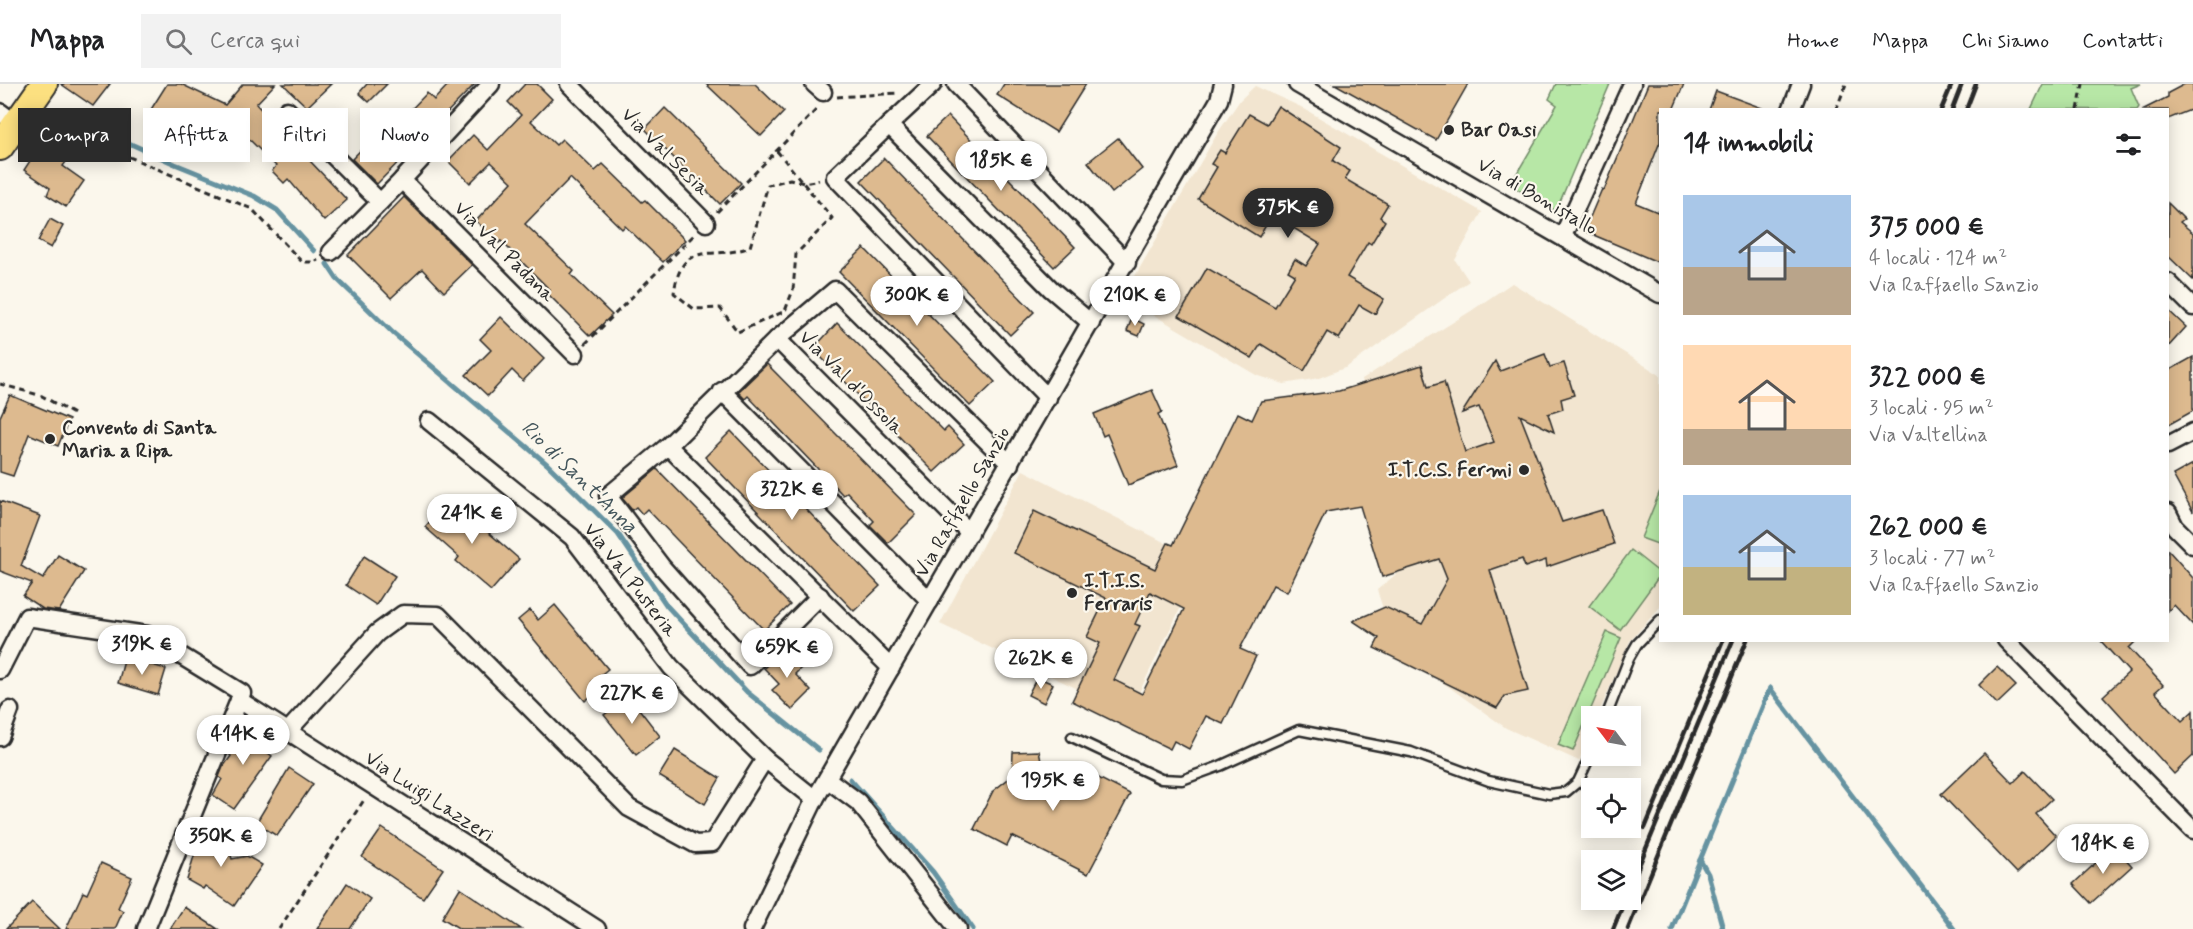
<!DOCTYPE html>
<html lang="it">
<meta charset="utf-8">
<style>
:root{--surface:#fff;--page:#f2f2f2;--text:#202124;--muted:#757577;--line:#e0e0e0;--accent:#2b2b2b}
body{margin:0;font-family:Mynerve,sans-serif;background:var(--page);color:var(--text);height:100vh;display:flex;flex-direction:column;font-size:22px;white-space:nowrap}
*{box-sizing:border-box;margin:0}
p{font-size:20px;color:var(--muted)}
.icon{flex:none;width:33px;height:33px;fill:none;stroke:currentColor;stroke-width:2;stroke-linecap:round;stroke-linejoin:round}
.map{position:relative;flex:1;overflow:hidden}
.sheet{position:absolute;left:1659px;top:24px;width:510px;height:534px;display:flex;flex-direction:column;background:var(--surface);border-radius:0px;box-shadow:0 3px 15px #0003}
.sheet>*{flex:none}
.hud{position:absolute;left:18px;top:24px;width:570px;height:54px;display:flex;gap:12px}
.needle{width:39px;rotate:302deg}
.fabs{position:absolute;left:1581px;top:622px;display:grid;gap:12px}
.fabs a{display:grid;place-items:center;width:60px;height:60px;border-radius:0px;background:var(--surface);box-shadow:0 3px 15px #0003;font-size:30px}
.price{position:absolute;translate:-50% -51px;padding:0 14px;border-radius:21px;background:#fff;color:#222;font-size:20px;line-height:39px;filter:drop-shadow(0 2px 3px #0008)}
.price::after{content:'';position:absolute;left:50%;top:36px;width:18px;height:14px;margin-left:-9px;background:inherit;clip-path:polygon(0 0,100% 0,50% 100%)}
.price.on{background:var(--accent);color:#fff}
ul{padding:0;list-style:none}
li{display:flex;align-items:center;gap:18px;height:150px;padding:0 24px}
li span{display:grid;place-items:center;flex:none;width:168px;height:120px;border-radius:0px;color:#555}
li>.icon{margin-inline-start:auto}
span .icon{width:72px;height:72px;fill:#fffc;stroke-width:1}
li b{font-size:26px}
h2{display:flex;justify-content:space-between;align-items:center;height:72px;padding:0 24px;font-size:26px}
.pill{padding:0 21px;border-radius:0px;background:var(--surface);box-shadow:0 3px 15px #0003;font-size:21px;line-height:54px}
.pill.on{background:var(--accent);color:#fff}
header{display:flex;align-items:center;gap:36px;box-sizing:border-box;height:84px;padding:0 30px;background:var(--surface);border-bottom:2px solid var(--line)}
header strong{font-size:28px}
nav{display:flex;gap:33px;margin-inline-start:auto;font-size:21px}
.search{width:420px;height:54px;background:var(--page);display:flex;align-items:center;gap:15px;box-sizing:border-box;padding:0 21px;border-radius:0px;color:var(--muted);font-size:22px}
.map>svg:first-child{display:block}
.built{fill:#f2e5d0}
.green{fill:#b7e7a6;stroke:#718968;stroke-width:1.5}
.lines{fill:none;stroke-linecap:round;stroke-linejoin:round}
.stream{stroke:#6693a1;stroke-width:5}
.building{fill:#ddba8f;stroke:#2b2b2b;stroke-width:1.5;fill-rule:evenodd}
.lane-casing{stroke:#2b2b2b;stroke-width:13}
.street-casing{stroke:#2b2b2b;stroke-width:21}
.primary-casing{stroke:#2b2b2b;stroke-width:30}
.path{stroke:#2b2b2b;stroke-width:3;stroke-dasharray:6 4.5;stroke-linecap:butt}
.lane{stroke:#fbf7ec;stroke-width:8}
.street{stroke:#fbf7ec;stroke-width:16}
.primary{stroke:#fce080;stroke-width:26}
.rail{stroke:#2b2b2b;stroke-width:4.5}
.poi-dot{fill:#2b2b2b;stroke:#fbf7ec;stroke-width:2}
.labels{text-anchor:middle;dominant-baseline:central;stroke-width:4.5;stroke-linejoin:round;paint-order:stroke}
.poi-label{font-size:20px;font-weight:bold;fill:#2b2b2b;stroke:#fbf7ec;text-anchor:start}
.street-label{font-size:20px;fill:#2b2b2b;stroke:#fbf7ec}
.water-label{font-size:21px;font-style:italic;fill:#44565c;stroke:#fbf7ec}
</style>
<header>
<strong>Mappa</strong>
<div class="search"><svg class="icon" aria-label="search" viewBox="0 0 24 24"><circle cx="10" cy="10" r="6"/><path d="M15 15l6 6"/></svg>Cerca qui</div>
<nav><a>Home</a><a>Mappa</a><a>Chi siamo</a><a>Contatti</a></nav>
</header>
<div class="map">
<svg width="2193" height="845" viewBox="0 0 2193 845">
<rect width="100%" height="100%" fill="#fbf7ec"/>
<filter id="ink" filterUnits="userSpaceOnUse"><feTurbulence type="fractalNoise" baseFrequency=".0167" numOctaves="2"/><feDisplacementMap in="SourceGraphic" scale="12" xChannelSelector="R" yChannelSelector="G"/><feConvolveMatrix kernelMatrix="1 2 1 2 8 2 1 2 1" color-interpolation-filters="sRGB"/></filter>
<g filter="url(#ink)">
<!-- built -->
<g class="built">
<path d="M 1255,2 L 1301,23 L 1482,128 L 1455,176 L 1469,197 L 1347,283 L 1319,294 L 1284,300 L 1256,291 L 1123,213 L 1217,50 L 1240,16 Z"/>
<path d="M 1512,199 L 1660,291 L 1660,523 L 1630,557 L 1597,633 L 1592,633 L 1591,647 L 1579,677 L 1506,644 L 1396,565 L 1377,506 L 1412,477 L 1362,295 L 1471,227 Z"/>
<path d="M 1023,386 L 1203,478 L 1129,629 L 940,540 Z"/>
</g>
<!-- green -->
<g class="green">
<path d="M 1556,0 L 1610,0 L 1556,127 L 1510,101 L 1557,21 L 1549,15 Z"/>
<path d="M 2043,0 L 2141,0 L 2131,4 L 2139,23 L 2137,26 L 2031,25 Z"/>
<path d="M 1660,407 L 1660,461 L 1641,454 Z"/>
<path d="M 1631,466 L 1660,489 L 1660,491 L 1620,546 L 1589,522 Z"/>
<path d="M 1607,548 L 1621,554 L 1573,667 L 1558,661 Z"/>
</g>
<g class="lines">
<!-- stream -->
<g class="stream">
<path d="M 56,26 L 175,80 L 254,112 L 277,126 L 314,167"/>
<path d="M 327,180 L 337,195 L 393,249 L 547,380 L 618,450 L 667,522 L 747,608 L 819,666"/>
<path d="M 1770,604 L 1954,845"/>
<path d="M 850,695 L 933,788 L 973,845"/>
<path d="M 1700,776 L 1708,790 L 1723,845"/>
<path d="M 1672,845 L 1770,604"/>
</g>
</g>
<!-- building -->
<g class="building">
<path d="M 61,0 L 110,0 L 93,22 Z"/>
<path d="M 167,0 L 181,0 L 225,21 L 243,0 L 275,0 L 256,20 L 347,116 L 324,137 L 288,95 L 284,99 L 272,87 L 276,82 L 236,42 L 223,58 L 150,27 Z"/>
<path d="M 283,0 L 331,0 L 307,23 Z"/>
<path d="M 367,0 L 387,0 L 369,18 L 359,9 Z"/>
<path d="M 449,0 L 475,0 L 377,100 L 352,75 L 392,34 L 398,39 L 427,9 L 434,16 Z"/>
<path d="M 525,0 L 537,0 L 552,15 L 531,37 L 556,61 L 562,55 L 595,87 L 603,80 L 642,118 L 645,116 L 685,156 L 663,178 L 625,142 L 622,145 L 570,94 L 525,140 L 574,187 L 571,191 L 612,231 L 590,252 L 547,209 L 550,206 L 501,157 L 499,159 L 476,137 L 512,98 L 491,78 L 470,99 L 448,77 L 473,51 L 488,66 L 521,31 L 508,18 Z"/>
<path d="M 706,0 L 755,0 L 784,28 L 761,52 Z"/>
<path d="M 1004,0 L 1086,0 L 1056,48 L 997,11 Z"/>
<path d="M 1335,0 L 1468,0 L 1436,56 Z"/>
<path d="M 1648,0 L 1684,0 L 1673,26 L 1660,26 L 1660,58 L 1636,119 L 1660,129 L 1660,179 L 1584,147 L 1602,105 L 1604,106 Z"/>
<path d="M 2185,0 L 2193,0 L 2193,25 L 2168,35 L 2168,26 L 2142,26 L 2168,13 L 2168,9 Z"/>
<path d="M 1716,7 L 1762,24 L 1762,26 L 1709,26 Z"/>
<path d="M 1278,22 L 1341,63 L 1333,77 L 1350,87 L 1345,95 L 1388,120 L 1380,133 L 1385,137 L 1371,160 L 1368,158 L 1347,193 L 1384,215 L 1375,230 L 1359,221 L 1339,255 L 1327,248 L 1304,287 L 1261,260 L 1252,274 L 1179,232 L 1207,184 L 1275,223 L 1295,191 L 1288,187 L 1295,175 L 1306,182 L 1320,160 L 1272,131 L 1259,153 L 1198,115 L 1217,83 L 1211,80 L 1220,66 L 1225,69 L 1249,30 L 1267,40 Z"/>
<path d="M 665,24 L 741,99 L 720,120 L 645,45 Z"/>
<path d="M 948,32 L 1075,163 L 1054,183 L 927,52 Z"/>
<path d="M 1118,54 L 1142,85 L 1112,109 L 1088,78 Z"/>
<path d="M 41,60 L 66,78 L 63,82 L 84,97 L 66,123 L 47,111 L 50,104 L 24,86 Z"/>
<path d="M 884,74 L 1034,228 L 1010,251 L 861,97 Z"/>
<path d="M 404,113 L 472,181 L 444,208 L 422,185 L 391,214 L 348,171 Z"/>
<path d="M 2168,119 L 2184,135 L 2180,138 L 2193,149 L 2193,196 L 2168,172 Z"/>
<path d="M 50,135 L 63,142 L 51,164 L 38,157 Z"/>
<path d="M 864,164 L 995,298 L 970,322 L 839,188 Z"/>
<path d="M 2168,226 L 2186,243 L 2168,263 Z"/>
<path d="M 501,233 L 544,275 L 523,297 L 512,286 L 488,312 L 466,291 L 491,266 L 480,255 Z"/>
<path d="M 1132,234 L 1144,240 L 1139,252 L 1127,247 Z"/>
<path d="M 837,239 L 944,347 L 948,343 L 964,360 L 934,388 L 813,265 Z"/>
<path d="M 1545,270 L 1550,283 L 1564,279 L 1574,311 L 1561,315 L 1563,325 L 1548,330 L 1554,348 L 1520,331 L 1562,438 L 1602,426 L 1614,460 L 1547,483 L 1546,476 L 1525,483 L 1522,475 L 1490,486 L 1528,607 L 1505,612 L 1497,624 L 1374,564 L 1379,554 L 1353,537 L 1385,523 L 1422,540 L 1447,495 L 1439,475 L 1382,493 L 1360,422 L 1326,428 L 1287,508 L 1273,501 L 1240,565 L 1256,572 L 1223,640 L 1206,632 L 1189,665 L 1174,657 L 1170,665 L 1072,617 L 1100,559 L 1087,553 L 1106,514 L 1014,469 L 1034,427 L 1155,485 L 1168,459 L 1173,461 L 1238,329 L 1252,336 L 1261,317 L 1339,307 L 1422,281 L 1428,303 L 1444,298 L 1465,368 L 1494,358 L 1479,323 L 1462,329 L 1495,277 L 1500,287 ZM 1150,508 L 1184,525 L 1142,610 L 1114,596 L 1140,542 L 1135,540 Z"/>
<path d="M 2193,273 L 2193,327 L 2168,341 L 2168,287 Z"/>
<path d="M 767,280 L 916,431 L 888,459 L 870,441 L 874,437 L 847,408 L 843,411 L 748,312 L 745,315 L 738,308 Z"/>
<path d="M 1152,306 L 1162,328 L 1158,330 L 1178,381 L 1128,401 L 1107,350 L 1103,352 L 1094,330 Z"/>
<path d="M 10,311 L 69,336 L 58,362 L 29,350 L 13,392 L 0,388 L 0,333 Z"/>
<path d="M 731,347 L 880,502 L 854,527 L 705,373 Z"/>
<path d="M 2193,380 L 2193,428 L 2173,391 Z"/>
<path d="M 657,385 L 790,521 L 764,546 L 647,425 L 642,430 L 636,423 L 632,426 L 622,414 Z"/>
<path d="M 450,415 L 519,475 L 491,507 L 456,477 L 459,473 L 425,443 Z"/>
<path d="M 0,417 L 40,432 L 21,482 L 43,495 L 58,471 L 84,487 L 59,527 L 43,525 L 23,512 L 32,499 L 0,487 Z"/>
<path d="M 2168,466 L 2193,494 L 2193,541 L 2174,521 L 2168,527 Z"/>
<path d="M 364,472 L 395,492 L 376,521 L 346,501 Z"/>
<path d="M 555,521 L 608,585 L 592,598 L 598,606 L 585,617 L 518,536 L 530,526 L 538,536 Z"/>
<path d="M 2100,556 L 2137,556 L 2129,564 L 2163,601 L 2155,608 L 2182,637 L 2193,627 L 2193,672 L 2174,690 L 2103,612 L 2129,588 Z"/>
<path d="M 784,565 L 802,583 L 795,590 L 811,607 L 792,626 L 772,606 L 779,600 L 764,584 Z"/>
<path d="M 125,573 L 166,585 L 158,611 L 118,599 Z"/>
<path d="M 1997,583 L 2016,602 L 1997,620 L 1979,601 Z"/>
<path d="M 1037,593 L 1053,600 L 1044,619 L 1028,611 Z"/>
<path d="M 629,612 L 660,652 L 636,671 L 604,631 Z"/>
<path d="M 246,639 L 271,658 L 264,666 L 272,672 L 234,725 L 213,711 L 222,695 L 219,693 L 223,683 L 231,672 L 229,670 L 236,653 Z"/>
<path d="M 675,666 L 720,694 L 705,720 L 659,692 Z"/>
<path d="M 1039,667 L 1043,687 L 1055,714 L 1073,681 L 1130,710 L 1088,790 L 1012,752 L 1007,762 L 974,745 L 993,707 L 1012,692 L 1013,668 Z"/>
<path d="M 1984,669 L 2013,699 L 2025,687 L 2052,715 L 2036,730 L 2056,752 L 2017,789 L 1941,710 Z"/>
<path d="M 289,684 L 313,700 L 277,752 L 256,739 Z"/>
<path d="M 203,741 L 227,758 L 232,775 L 247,772 L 262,781 L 234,822 L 205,802 L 203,805 L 187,796 Z"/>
<path d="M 382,744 L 443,785 L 423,814 L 362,773 Z"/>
<path d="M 2114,762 L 2132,782 L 2091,819 L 2073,800 Z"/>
<path d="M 101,779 L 132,793 L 118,824 L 123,827 L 115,845 L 66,845 L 83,808 L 87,810 Z"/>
<path d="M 347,799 L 370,815 L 350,845 L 317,845 Z"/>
<path d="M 460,804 L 521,845 L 460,845 L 442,834 Z"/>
<path d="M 32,818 L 60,845 L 6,845 Z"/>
<path d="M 184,823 L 218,845 L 170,845 Z"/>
</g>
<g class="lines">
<defs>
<g id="lane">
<path d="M 1606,633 L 1629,574 L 1637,560 L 1660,536"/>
<path d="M 1072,653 L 1161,695 L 1182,696 L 1220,682 L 1299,646 L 1411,668 L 1489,697 L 1549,710 L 1566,708 L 1578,698 L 1592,668"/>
</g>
<g id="street">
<path d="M 569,0 L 706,139"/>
<path d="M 814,0 L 823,8"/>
<path d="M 933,0 L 889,41 L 1051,205 L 1091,239"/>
<path d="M 956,0 L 1127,179"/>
<path d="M 1297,0 L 1660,210"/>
<path d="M 287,26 L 380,118"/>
<path d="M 1791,26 L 1801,0"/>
<path d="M 0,28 L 16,40"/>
<path d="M 889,41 L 835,93 L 1048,314"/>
<path d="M 402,96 L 575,270"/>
<path d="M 1563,152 L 1632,0"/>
<path d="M 331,168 L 402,96 L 491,0"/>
<path d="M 2168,198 L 2193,223"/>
<path d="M 777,255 L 668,362 L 608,412 L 662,483 L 750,582 L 820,512"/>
<path d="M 722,307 L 930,517"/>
<path d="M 429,337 L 572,453 L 671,583 L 765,675 L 815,715"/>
<path d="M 2168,361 L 2193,348"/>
<path d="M 668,362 L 891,584"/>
<path d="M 2168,429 L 2175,443 L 2193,461"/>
<path d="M 970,449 L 777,255 L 835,206 L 1010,380"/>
<path d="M 2006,556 L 2193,746"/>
<path d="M 0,586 L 27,533 L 147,551 L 242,609 L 146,845"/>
<path d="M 239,616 L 597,845"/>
<path d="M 288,647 L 377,549 L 403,530 L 438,531 L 629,724 L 695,760 L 712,759 L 765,675"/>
<path d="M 0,653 L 10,626"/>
<path d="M 827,695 L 858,718 L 958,845"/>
<path d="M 752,845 L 815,715 L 1219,16 L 1223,0"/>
</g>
<path id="primary" d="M 0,63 L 44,0"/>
</defs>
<!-- lane casing -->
<use href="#lane" class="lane-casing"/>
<!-- street casing -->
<use href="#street" class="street-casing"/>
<!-- primary casing -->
<use href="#primary" class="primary-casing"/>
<!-- path -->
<g class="path">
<path d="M 837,13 L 899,9"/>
<path d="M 1836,26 L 1846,0"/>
<path d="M 2078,26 L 2083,0"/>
<path d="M 42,36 L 252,125 L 302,178 L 314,178 L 318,176"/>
<path d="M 777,67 L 832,134 L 796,170 L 793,206 L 785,227 L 738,248 L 720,224 L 694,225 L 674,209 C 682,152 712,178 750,163 L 768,101 L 790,95 L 804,99 L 819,96"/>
<path d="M 717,128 L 819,23"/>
<path d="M 585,260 L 695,150"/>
<path d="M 0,300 L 42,312 L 77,332"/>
<path d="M 279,845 L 364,716"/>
</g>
<!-- lane -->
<use href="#lane" class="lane"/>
<!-- street -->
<use href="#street" class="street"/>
<!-- primary -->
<use href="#primary" class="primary"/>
<!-- rail -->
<g class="rail">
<path d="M 1941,26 L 1952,0"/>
<path d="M 1952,26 L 1962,0"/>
<path d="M 1966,26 L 1976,0"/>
<path d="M 1645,744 L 1723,556"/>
<path d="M 1630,803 L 1733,556"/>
<path d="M 1613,845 L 1625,816"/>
<path d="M 1628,845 L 1747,556"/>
</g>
</g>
</g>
<!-- markers -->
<g class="poi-dot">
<circle cx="1449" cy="46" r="6"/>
<circle cx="50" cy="355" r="6"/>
<circle cx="1524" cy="386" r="6"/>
<circle cx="1072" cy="509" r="6"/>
</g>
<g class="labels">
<!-- poi labels -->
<g class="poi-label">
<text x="1461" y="46">Bar Oasi</text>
<text x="62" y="344">Convento di Santa<tspan x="62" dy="23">Maria a Ripa</tspan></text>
<text x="1512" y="386" text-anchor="end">I.T.C.S. Fermi</text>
<text x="1084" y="497">I.T.I.S.<tspan x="1084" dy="23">Ferraris</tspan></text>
</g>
<!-- street labels -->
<g class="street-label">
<text transform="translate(665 68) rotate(45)">Via Val Sesia</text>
<text transform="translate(1537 113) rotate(30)">Via di Bonistallo</text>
<text transform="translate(504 168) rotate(45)">Via Val Padana</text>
<text transform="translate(851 299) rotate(45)">Via Val d'Ossola</text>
<text transform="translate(963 418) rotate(-60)">Via Raffaello Sanzio</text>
<text transform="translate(630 496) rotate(52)">Via Val Pusteria</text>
<text transform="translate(429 713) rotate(33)">Via Luigi Lazzeri</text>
</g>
<!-- water labels -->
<g class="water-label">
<text transform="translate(579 393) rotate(44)">Rio di Sant'Anna</text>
</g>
</g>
</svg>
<div class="fabs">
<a><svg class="needle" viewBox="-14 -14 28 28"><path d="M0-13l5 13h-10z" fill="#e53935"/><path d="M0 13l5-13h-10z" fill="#757577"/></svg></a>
<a><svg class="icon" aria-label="locate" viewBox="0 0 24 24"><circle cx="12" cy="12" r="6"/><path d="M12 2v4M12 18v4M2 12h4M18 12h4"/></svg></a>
<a><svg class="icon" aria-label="layers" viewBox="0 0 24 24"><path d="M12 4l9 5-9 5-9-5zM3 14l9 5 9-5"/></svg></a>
</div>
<b class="price" style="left:1001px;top:108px">185K €</b>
<b class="price on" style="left:1288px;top:155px">375K €</b>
<b class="price" style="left:917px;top:243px">300K €</b>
<b class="price" style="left:1135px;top:243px">210K €</b>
<b class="price" style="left:792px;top:437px">322K €</b>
<b class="price" style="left:472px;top:461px">241K €</b>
<b class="price" style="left:142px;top:592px">319K €</b>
<b class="price" style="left:787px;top:595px">659K €</b>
<b class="price" style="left:1041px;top:606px">262K €</b>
<b class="price" style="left:632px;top:641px">227K €</b>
<b class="price" style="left:243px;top:682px">414K €</b>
<b class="price" style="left:1053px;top:728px">195K €</b>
<b class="price" style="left:221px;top:784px">350K €</b>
<b class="price" style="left:2103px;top:791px">184K €</b>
<div class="hud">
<a class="pill on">Compra</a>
<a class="pill">Affitta</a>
<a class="pill">Filtri</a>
<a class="pill">Nuovo</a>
</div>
<section class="sheet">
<h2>14 immobili<svg class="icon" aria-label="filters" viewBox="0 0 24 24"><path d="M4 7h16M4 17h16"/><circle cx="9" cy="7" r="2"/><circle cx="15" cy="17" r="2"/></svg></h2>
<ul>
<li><span style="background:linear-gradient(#a9c7e8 60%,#b9a48a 0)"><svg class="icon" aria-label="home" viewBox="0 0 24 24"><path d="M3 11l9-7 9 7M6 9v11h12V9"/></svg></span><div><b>375 000 €</b><p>4 locali · 124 m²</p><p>Via Raffaello Sanzio</p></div></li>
<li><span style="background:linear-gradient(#ffd9b3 70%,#b9a48a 0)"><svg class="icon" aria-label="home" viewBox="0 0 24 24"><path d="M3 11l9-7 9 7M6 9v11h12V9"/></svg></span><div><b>322 000 €</b><p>3 locali · 95 m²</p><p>Via Valtellina</p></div></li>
<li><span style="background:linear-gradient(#a9c7e8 60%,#c2b280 0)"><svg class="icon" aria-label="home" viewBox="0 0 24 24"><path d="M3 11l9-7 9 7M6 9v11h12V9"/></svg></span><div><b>262 000 €</b><p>3 locali · 77 m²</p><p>Via Raffaello Sanzio</p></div></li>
</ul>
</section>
</div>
